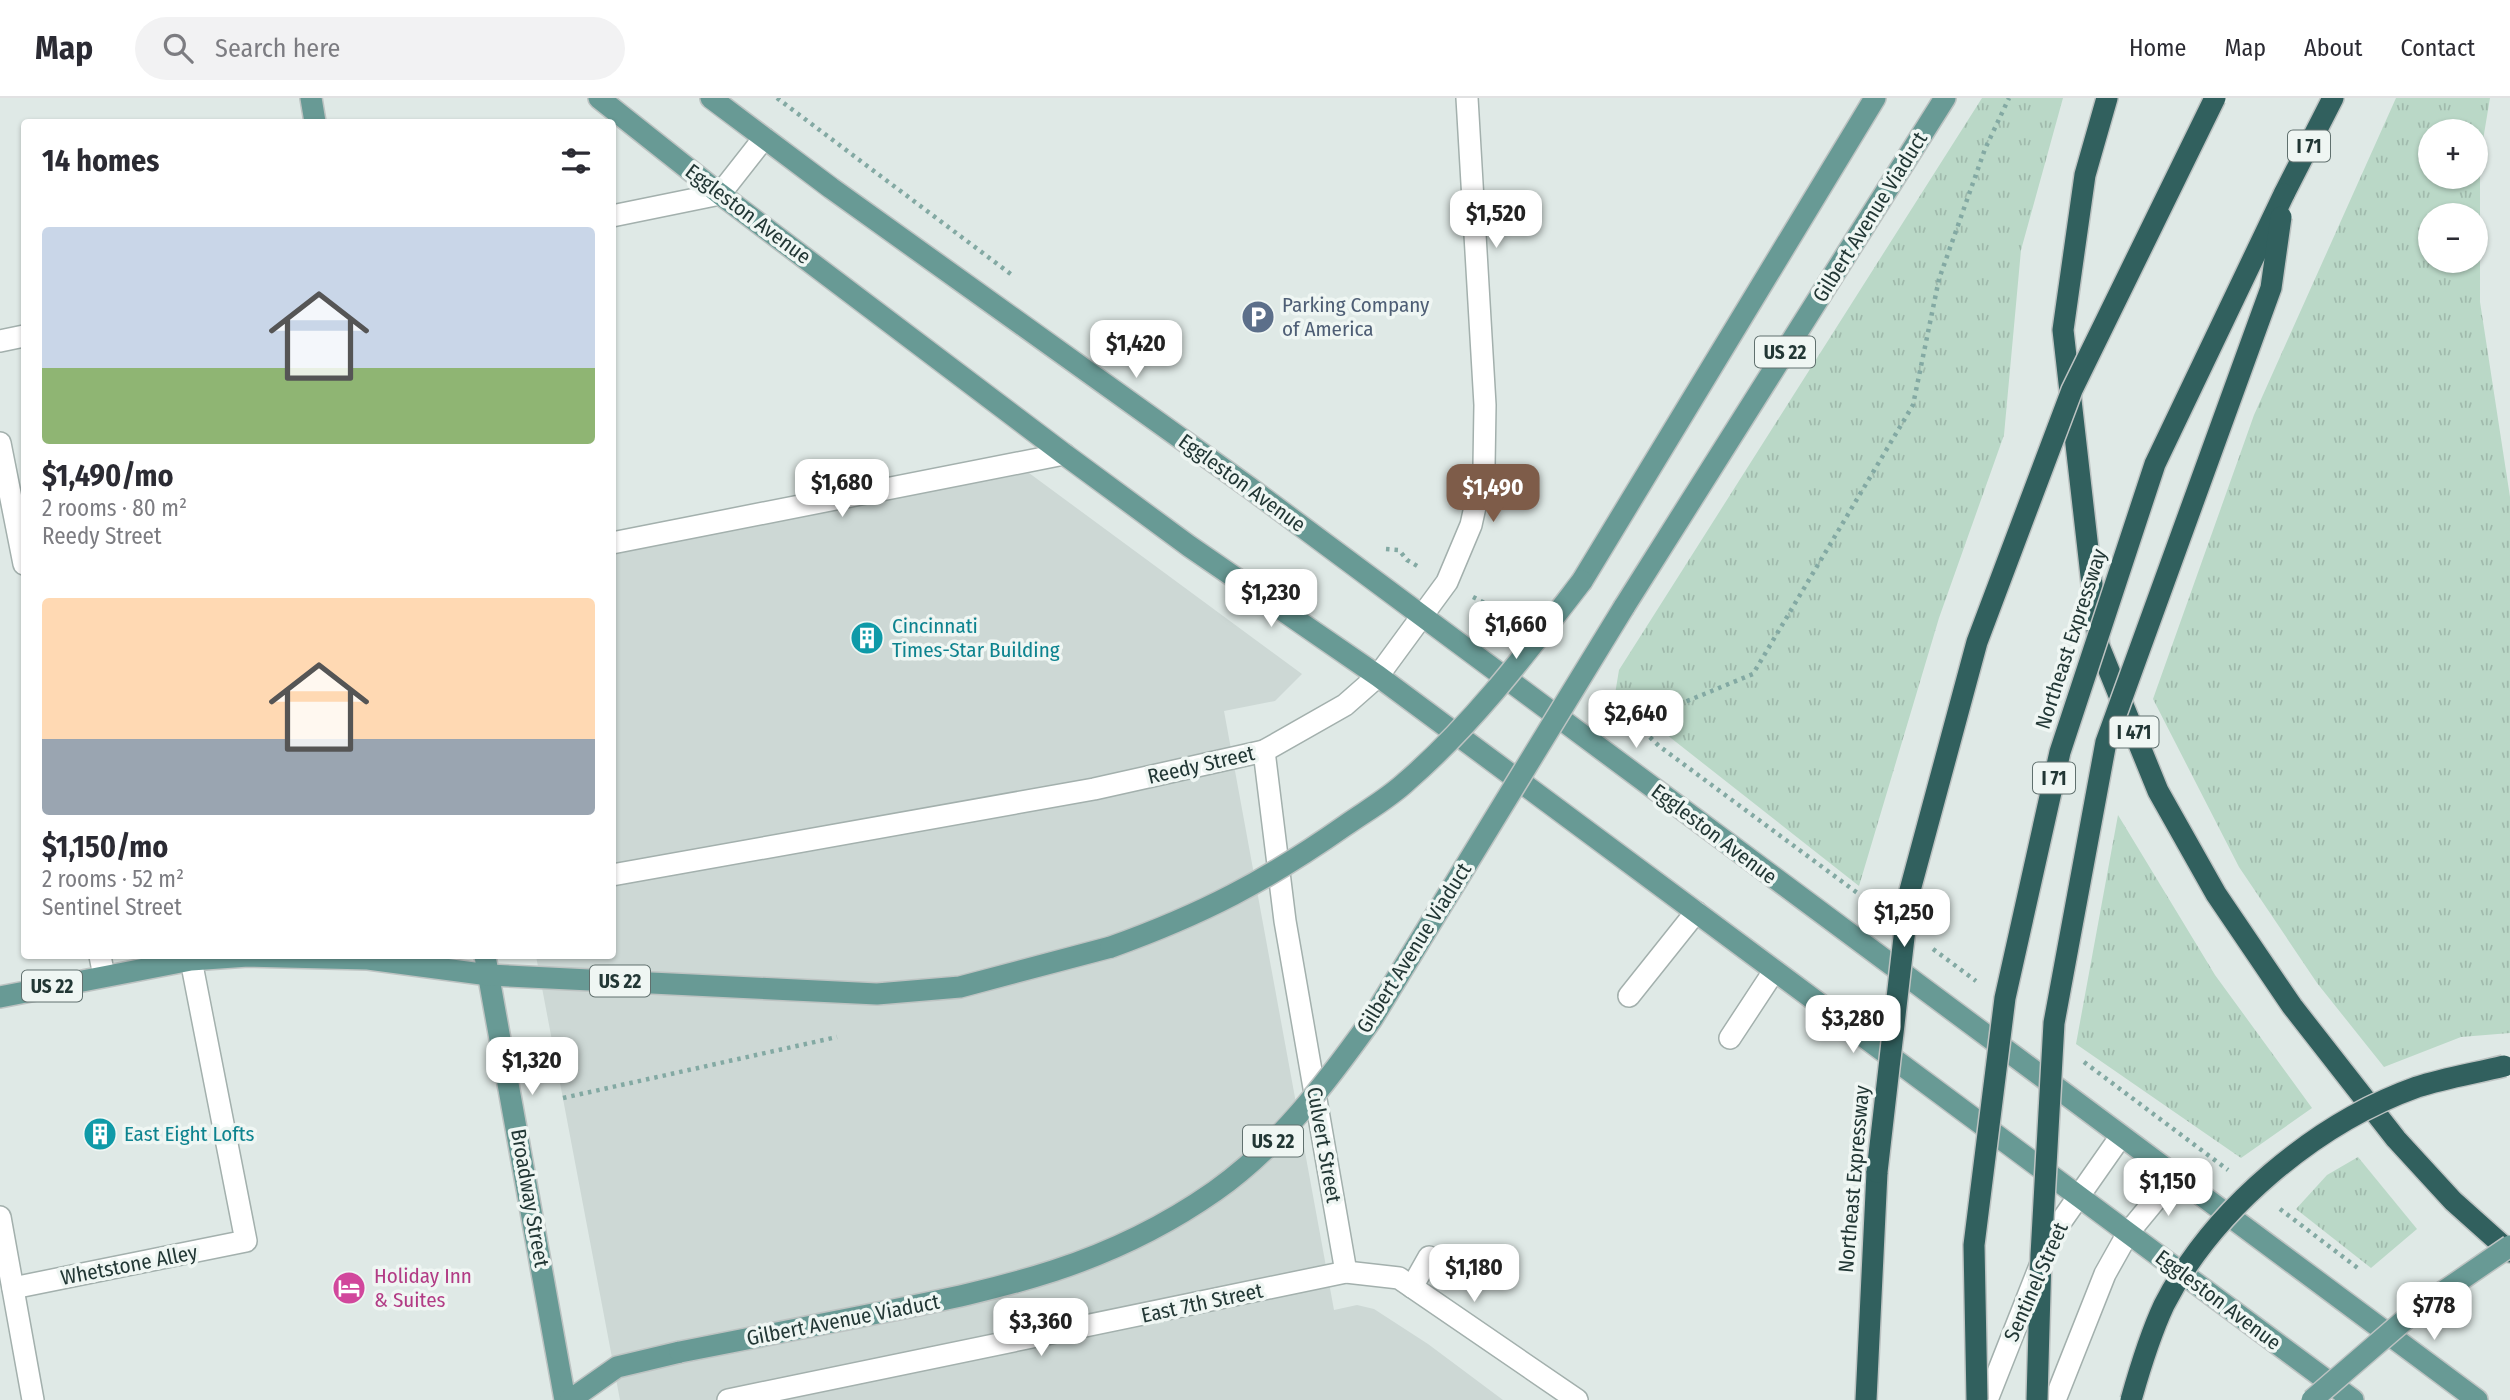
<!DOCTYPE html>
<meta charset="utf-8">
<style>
:root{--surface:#fff;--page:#f2f2f3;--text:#2b2b33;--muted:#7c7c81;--line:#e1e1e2;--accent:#7e5c49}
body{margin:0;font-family:"Fira Sans Condensed",sans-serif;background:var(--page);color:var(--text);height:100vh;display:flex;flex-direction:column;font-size:26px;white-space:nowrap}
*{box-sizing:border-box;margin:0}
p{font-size:23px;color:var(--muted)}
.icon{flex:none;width:38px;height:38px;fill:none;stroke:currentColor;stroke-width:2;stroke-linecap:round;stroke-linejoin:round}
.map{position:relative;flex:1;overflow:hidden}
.panel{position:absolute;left:21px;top:21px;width:595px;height:840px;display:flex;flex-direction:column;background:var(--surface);border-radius:7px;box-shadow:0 2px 5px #0004}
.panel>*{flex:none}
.tools{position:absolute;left:2418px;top:21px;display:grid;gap:14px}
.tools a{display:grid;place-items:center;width:70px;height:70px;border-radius:50%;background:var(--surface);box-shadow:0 2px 5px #0004;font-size:35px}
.price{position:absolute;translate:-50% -60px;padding:0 16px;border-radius:14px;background:#fff;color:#222;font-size:23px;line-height:46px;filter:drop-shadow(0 2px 4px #0008)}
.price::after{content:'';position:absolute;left:50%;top:42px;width:21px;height:16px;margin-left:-10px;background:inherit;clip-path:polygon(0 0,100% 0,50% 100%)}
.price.active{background:var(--accent);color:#fff}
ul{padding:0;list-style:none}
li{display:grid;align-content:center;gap:14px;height:371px;padding:0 21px}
li span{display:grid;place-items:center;height:217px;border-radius:7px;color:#555}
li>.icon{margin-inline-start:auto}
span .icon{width:126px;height:126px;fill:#fffc;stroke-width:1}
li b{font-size:30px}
h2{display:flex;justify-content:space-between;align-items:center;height:84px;padding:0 21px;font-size:30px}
header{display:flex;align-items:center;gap:42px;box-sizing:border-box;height:98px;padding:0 35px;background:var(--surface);border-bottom:2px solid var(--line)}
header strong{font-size:33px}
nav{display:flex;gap:38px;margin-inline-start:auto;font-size:24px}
.search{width:490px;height:63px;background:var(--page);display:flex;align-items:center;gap:18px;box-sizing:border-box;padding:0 24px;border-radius:38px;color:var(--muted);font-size:26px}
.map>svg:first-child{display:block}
.built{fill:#cdd8d5}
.grass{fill:url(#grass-tufts);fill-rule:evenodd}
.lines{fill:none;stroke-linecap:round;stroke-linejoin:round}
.minor-casing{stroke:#a3b0ad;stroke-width:24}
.major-casing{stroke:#bdc3c2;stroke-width:24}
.highway-casing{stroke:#bdc3c2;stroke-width:24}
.path{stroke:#83a9a3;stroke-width:4.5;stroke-dasharray:3.5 5;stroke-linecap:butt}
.minor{stroke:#fff;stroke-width:21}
.major{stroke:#689a95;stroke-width:21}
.highway{stroke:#31605e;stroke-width:21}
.major-bridge-casing{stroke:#bdc3c2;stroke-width:24;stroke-linecap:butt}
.highway-bridge-casing{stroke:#bdc3c2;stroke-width:24;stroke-linecap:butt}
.major-bridge{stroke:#689a95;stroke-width:21}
.highway-bridge{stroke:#31605e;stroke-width:21}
.labels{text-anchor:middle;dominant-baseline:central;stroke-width:7;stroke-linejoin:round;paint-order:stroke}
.shield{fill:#eff6f3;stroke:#60706e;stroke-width:2}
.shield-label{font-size:19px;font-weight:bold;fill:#223735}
.street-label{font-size:21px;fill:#223735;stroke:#eff6f3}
.service-label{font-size:21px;fill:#4e5e75;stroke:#eff6f3;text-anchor:start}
.culture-label{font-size:21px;fill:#0d838f;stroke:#eff6f3;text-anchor:start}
.hotel-label{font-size:21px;fill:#b23c85;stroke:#eff6f3;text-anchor:start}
</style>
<header>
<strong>Map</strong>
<div class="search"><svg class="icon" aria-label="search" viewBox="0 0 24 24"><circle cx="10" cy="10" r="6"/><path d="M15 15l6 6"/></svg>Search here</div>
<nav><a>Home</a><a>Map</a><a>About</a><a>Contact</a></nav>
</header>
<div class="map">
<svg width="2510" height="1302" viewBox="0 0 2510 1302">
<defs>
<pattern id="grass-tufts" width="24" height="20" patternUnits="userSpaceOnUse" patternTransform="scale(1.75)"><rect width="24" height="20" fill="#bad8c7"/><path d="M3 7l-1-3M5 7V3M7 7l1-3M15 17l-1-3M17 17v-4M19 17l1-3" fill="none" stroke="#a0baac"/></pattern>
</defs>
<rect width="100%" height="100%" fill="#dfe9e6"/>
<!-- built -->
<path class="built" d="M 1029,375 L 1302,576 L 1275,603 L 1224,613 L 1334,1212 L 1357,1207 L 1374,1211 L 1428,1246 L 1503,1302 L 620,1302 L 536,858 L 612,858 L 613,454 Z"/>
<!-- grass -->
<g class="grass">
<path d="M 1982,0 L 2063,0 L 2021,152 L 2004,337 L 1939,520 L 1859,788 L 1615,596 L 1619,572 Z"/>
<path d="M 2396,0 L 2490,0 L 2480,60 L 2480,204 L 2510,399 L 2510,935 L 2461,939 L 2384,969 L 2317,885 L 2239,769 L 2153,601 L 2254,317 ZM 2476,33 L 2476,79 L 2431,79 L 2431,33 ZM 2476,117 L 2476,163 L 2431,163 L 2431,117 Z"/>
<path d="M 2118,717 L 2215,877 L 2312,1010 L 2241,1060 L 2076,946 Z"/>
<path d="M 2358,1059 L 2417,1131 L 2371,1170 L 2296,1111 L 2327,1077 Z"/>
</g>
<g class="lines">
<defs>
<g id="minor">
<path d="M 612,118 L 720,96 L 764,40"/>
<path d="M 0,243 L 24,238"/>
<path d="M 0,345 L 24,466"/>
<path d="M 612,445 L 1064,356"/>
<path d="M 1264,653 L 1285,823 L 1346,1174"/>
<path d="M 612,777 L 1094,691 L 1264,653 L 1345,607 L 1378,578 L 1447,484 L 1471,427 L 1484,368 L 1485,307 L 1467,0"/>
<path d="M 100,858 L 104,878"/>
<path d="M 1629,898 L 1696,814"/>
<path d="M 1730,940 L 1774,873"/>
<path d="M 0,1119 L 33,1302"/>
<path d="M 1412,1189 L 1429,1159"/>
<path d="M 13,1190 L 246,1143 L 191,862"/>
<path d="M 728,1302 L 1346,1174 L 1399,1180 L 1577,1302"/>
<path d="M 1987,1302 L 2053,1135 L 2121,1038"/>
<path d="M 2055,1302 L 2105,1176 L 2128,1135 L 2175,1078"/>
</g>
<g id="major">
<path d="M 311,0 L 315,24"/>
<path d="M 599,0 L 720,96 L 1064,356 L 1189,448 L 1378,578 L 2353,1302"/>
<path d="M 711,0 L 831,90 L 1250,390 L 2477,1302"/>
<path d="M 1582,483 L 1875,0"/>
<path d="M 1624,509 L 1945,0"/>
<path d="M 485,858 L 565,1302"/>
<path d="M 0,899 L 191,862 L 248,858 L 368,861 L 489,877 L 877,896 L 960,889 L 1111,849"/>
<path d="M 570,1302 L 617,1269 L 680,1254"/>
</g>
<g id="highway">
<path d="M 2107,0 L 2085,77 L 2063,232 L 2099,548 L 2158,693 L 2216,796 L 2292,908 L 2396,1041 L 2453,1103 L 2510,1154"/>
<path d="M 2284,96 L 2333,0"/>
<path d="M 1866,1302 L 1877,1074"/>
</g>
</defs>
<!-- minor casing -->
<use href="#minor" class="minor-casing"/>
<!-- major casing -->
<use href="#major" class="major-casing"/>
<!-- highway casing -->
<use href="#highway" class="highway-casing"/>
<!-- path -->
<g class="path">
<path d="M 777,0 L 1012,177"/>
<path d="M 1386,451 L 1399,452 L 1407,462 L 1419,469"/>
<path d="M 1473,499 L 1500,513"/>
<path d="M 1607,598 L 1659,648 L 1875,808"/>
<path d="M 1610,601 L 1615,596 L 1658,615 L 1753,576 L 1913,307 L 1939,181 L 1985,51 L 2009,0"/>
<path d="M 1933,851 L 1976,883"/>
<path d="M 2084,964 L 2228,1072"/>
<path d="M 563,1000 L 837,939"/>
<path d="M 2280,1111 L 2359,1171"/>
</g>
<!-- minor -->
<use href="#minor" class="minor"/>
<!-- major -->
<use href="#major" class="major"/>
<!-- highway -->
<use href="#highway" class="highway"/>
<defs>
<g id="major-bridge">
<path d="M 1111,849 C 1203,816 1266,783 1346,727 C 1366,713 1389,700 1407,683 C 1474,625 1528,553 1582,483"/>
<path d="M 680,1254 C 746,1241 812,1228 878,1215 C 1004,1190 1108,1168 1215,1093 C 1279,1048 1327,984 1372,921 L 1624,509"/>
<path d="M 2312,1302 L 2415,1213 L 2510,1148"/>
</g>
<g id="highway-bridge">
<path d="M 1877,1074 L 1909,796 L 1977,544 L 2072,292 L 2215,0"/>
<path d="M 1977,1302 L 1974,1147 L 2005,900 L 2060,654 L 2155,366 L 2284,96"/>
<path d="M 2037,1302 L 2041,1157 L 2054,925 L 2106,644 L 2271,190 L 2281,119"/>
<path d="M 2131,1302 C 2140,1270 2150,1237 2164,1207 C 2213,1111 2316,1025 2417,989 C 2445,980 2476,975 2504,968"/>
</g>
</defs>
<!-- major-bridge casing -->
<use href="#major-bridge" class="major-bridge-casing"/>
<!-- highway-bridge casing -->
<use href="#highway-bridge" class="highway-bridge-casing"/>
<!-- major-bridge -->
<use href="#major-bridge" class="major-bridge"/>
<!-- highway-bridge -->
<use href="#highway-bridge" class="highway-bridge"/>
</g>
<!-- icons -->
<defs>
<symbol id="parking-disc" viewBox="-11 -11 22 22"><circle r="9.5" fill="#5c6f8a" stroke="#eff6f3"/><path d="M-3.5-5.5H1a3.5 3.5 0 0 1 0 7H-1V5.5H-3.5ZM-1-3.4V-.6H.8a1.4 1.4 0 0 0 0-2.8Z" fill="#fff"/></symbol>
<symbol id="building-disc" viewBox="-11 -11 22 22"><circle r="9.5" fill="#0f9aa8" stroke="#eff6f3"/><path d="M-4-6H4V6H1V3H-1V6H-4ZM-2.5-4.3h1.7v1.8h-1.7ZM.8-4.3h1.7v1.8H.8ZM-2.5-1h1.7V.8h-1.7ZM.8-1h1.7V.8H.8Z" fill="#fff"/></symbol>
<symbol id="hotel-disc" viewBox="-11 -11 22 22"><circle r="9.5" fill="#d1479c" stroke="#eff6f3"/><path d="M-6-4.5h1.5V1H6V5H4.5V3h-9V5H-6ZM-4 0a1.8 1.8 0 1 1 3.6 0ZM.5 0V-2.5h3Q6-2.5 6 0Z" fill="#fff"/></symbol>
</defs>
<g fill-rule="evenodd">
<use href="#parking-disc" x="1239" y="200" width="38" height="38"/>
<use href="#building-disc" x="848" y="521" width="38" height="38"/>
<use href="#building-disc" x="81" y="1017" width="38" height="38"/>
<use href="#hotel-disc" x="330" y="1171" width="38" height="38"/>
</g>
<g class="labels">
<!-- shield labels -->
<g class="shield">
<rect x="2288" y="32.5" width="42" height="31" rx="5"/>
<rect x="1755" y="238.5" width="60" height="31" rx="5"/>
<rect x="2109.5" y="618.5" width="49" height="31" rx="5"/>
<rect x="2033" y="664.5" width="42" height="31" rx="5"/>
<rect x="590" y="867.5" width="60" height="31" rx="5"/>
<rect x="22" y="872.5" width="60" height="31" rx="5"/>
<rect x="1243" y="1027.5" width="60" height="31" rx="5"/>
</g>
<g class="shield-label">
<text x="2309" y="48">I 71</text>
<text x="1785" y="254">US 22</text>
<text x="2134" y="634">I 471</text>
<text x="2054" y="680">I 71</text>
<text x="620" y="883">US 22</text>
<text x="52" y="888">US 22</text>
<text x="1273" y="1043">US 22</text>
</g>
<!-- street labels -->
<g class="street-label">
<text transform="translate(748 116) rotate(37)">Eggleston Avenue</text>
<text transform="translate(1870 119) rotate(-58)">Gilbert Avenue Viaduct</text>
<text transform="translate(1242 385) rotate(36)">Eggleston Avenue</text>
<text transform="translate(2071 541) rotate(-72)">Northeast Expressway</text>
<text transform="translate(1201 667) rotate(-13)">Reedy Street</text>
<text transform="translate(1714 736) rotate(37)">Eggleston Avenue</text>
<text transform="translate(1414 850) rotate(-58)">Gilbert Avenue Viaduct</text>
<text transform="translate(1324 1047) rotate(80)">Culvert Street</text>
<text transform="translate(1854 1081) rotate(-85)">Northeast Expressway</text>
<text transform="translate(530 1100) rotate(80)">Broadway Street</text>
<text transform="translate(129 1167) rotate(-11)">Whetstone Alley</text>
<text transform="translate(2036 1184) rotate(-66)">Sentinel Street</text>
<text transform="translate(2218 1202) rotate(37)">Eggleston Avenue</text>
<text transform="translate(1202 1205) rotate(-12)">East 7th Street</text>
<text transform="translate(843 1222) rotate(-11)">Gilbert Avenue Viaduct</text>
</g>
<!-- service labels -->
<g class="service-label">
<text x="1282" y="207">Parking Company<tspan x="1282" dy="24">of America</tspan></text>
</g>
<!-- culture labels -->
<g class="culture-label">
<text x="892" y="528">Cincinnati<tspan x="892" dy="24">Times-Star Building</tspan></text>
<text x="124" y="1036">East Eight Lofts</text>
</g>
<!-- hotel labels -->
<g class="hotel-label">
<text x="374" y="1178">Holiday Inn<tspan x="374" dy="24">&amp; Suites</tspan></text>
</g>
</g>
</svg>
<div class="tools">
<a>+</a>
<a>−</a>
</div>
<b class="price" style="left:1496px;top:152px">$1,520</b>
<b class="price" style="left:1136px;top:282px">$1,420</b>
<b class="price" style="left:842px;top:421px">$1,680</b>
<b class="price active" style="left:1493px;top:426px">$1,490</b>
<b class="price" style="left:1271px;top:531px">$1,230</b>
<b class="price" style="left:1516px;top:563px">$1,660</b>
<b class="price" style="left:1636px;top:652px">$2,640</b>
<b class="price" style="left:1904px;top:851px">$1,250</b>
<b class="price" style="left:1853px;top:957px">$3,280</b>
<b class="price" style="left:532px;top:999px">$1,320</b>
<b class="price" style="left:2168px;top:1120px">$1,150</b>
<b class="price" style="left:1474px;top:1206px">$1,180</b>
<b class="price" style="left:2434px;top:1244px">$778</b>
<b class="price" style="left:1041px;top:1260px">$3,360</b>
<section class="panel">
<h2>14 homes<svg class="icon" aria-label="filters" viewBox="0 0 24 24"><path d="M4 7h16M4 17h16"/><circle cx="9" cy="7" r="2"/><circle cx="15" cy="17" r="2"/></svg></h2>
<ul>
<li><span style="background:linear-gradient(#c9d6e8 65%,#8fb573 0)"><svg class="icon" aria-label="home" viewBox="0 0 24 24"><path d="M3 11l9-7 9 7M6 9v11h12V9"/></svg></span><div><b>$1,490/mo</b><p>2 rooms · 80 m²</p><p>Reedy Street</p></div></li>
<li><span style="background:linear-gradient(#ffd9b3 65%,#9aa5b1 0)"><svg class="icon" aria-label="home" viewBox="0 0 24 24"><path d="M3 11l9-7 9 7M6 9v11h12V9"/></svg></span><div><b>$1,150/mo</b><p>2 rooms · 52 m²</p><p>Sentinel Street</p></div></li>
</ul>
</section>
</div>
